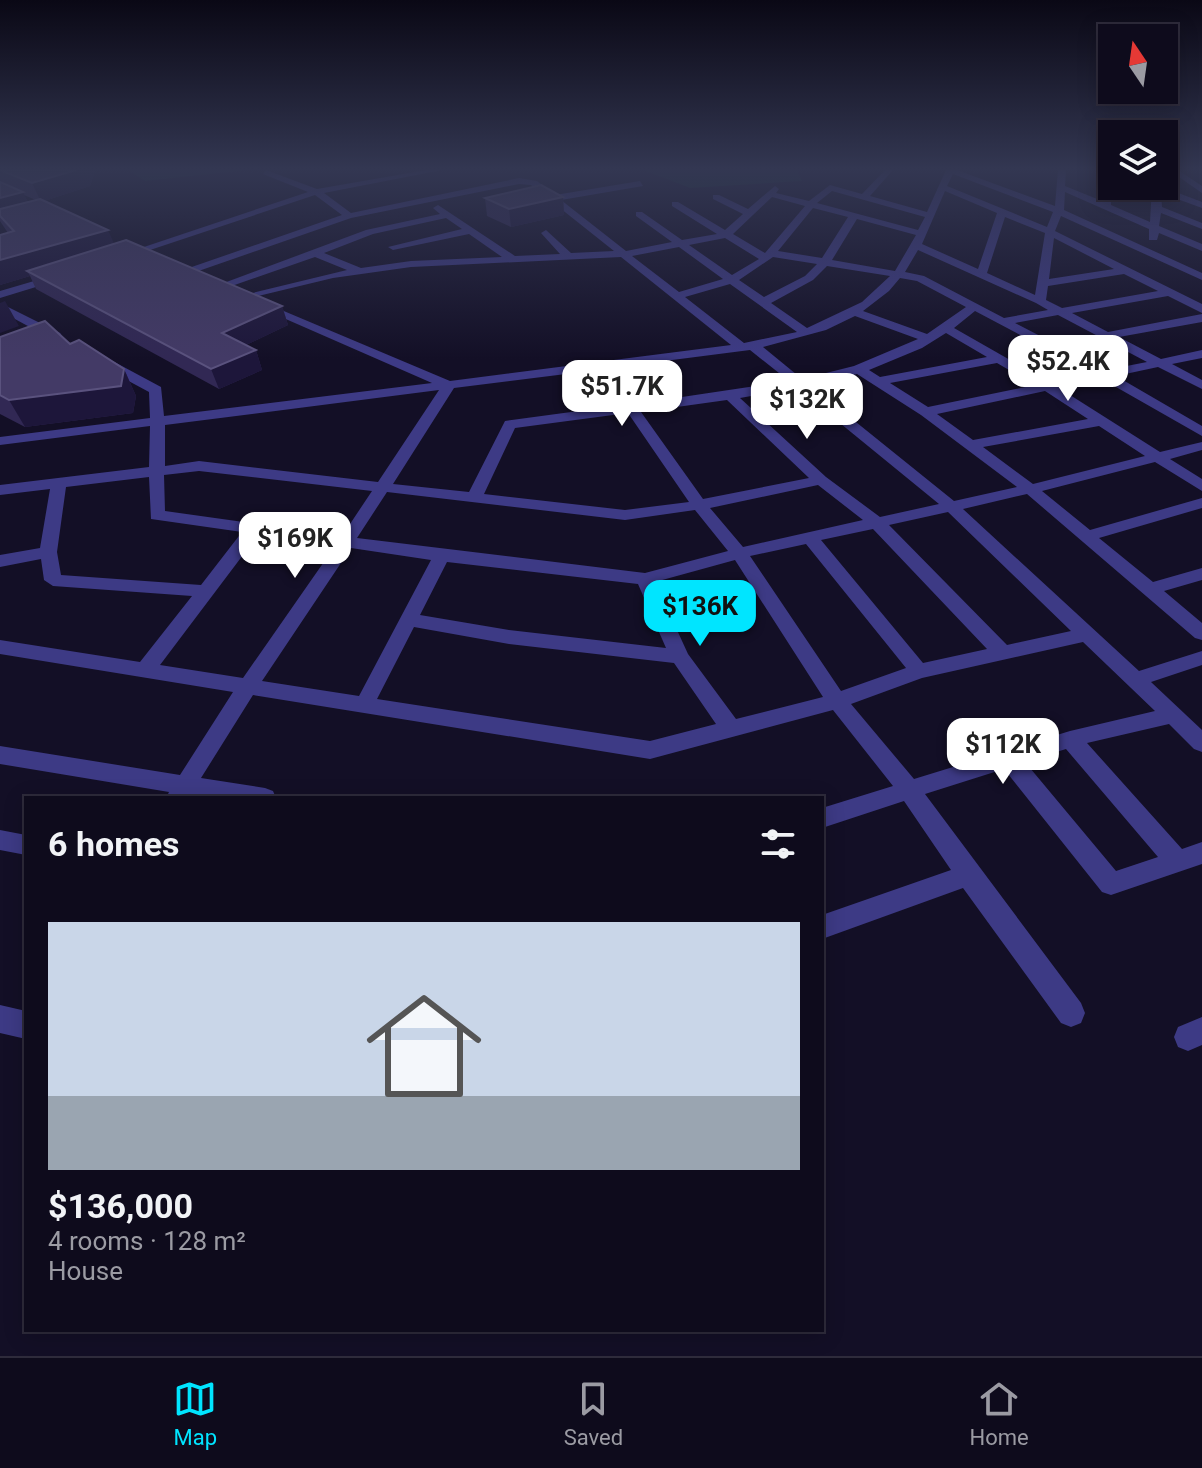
<!DOCTYPE html>
<meta charset="utf-8">
<style>
:root{--surface:#0e0b1c;--page:#171425;--text:#f1f3f6;--muted:#9b9ba3;--line:#2e2b3b;--accent:#00e5ff}
body{margin:0;font-family:Roboto,sans-serif;background:var(--page);color:var(--text);height:100vh;display:flex;flex-direction:column;font-size:30px;white-space:nowrap}
*{box-sizing:border-box;margin:0}
p{font-size:26px;color:var(--muted)}
.icon{flex:none;width:44px;height:44px;fill:none;stroke:currentColor;stroke-width:2;stroke-linecap:round;stroke-linejoin:round}
.map{position:relative;flex:1;overflow:hidden}
.side{position:absolute;left:24px;top:796px;width:800px;height:536px;display:flex;flex-direction:column;background:var(--surface);border-radius:0px;box-shadow:0 4px 20px #0003,0 0 0 2px var(--line)}
.side>*{flex:none}
.needle{width:52px;rotate:347deg}
.tools{position:absolute;left:1098px;top:24px;display:grid;gap:16px}
.tools a{display:grid;place-items:center;width:80px;height:80px;border-radius:0px;background:var(--surface);box-shadow:0 4px 20px #0003,0 0 0 2px var(--line);font-size:40px}
.price{position:absolute;translate:-50% -68px;padding:0 18px;border-radius:16px;background:#fff;color:#222;font-size:26px;line-height:52px;filter:drop-shadow(0 2px 4px #0008)}
.price::after{content:'';position:absolute;left:50%;top:48px;width:24px;height:18px;margin-left:-12px;background:inherit;clip-path:polygon(0 0,100% 0,50% 100%)}
.price.active{background:var(--accent);color:#111}
ul{padding:0;list-style:none}
li{display:grid;align-content:center;gap:16px;height:424px;padding:0 24px}
li span{display:grid;place-items:center;height:248px;border-radius:0px;color:#555}
li>.icon{margin-inline-start:auto}
span .icon{width:144px;height:144px;fill:#fffc;stroke-width:1}
li b{font-size:34px}
h2{display:flex;justify-content:space-between;align-items:center;height:96px;padding:0 24px;font-size:34px}
.dock{display:flex;justify-content:space-around;align-items:center;height:112px;border-top:2px solid var(--line);background:var(--surface);font-size:22px;color:var(--muted)}
.dock a{display:grid;justify-items:center;gap:4px}
.dock .active{color:var(--accent)}
.map>svg:first-child{display:block}
.green{fill:#12302f}
.lines{fill:none;stroke-linecap:round;stroke-linejoin:round}
.minor{fill:#3d3a85;fill-rule:evenodd}
.wall{fill:#312854;fill-rule:evenodd}
.shaded-wall{fill:#1d163a}
.building{fill:#433a66;stroke:#5a527e;stroke-width:2}
</style>
<div class="map">
<svg width="1202" height="1356" viewBox="0 0 1202 1356">
<rect width="100%" height="100%" fill="#130f26"/>
<!-- green -->
<g class="green">
<path d="M 128,170 L 248,170 L 145,181 Z"/>
<path d="M 643,170 L 797,170 L 802,181 L 690,188 Z"/>
</g>
<g class="lines">
<!-- minor -->
<g class="minor">
<path d="M 266,170 L 317,189 L 426,170 L 442,170 L 324,193 L 351,213 L 519,178 L 537,181 L 555,195 L 640,181 L 643,186 L 561,200 L 626,251 L 672,242 L 636,216 L 636,212 L 642,212 L 682,240 L 717,234 L 672,206 L 672,202 L 678,202 L 725,230 L 743,214 L 713,199 L 713,195 L 719,195 L 748,209 L 775,186 L 779,189 L 776,193 L 809,201 L 830,185 L 862,194 L 885,170 L 893,170 L 870,196 L 927,212 L 946,170 L 957,170 L 1055,206 L 1058,170 L 1066,170 L 1065,186 L 1102,201 L 1103,170 L 1111,170 L 1111,205 L 1150,222 L 1152,186 L 1160,186 L 1202,202 L 1202,208 L 1161,193 L 1162,207 L 1202,223 L 1202,229 L 1161,213 L 1159,226 L 1202,244 L 1202,251 L 1159,233 L 1157,240 L 1149,240 L 1149,229 L 1065,192 L 1064,210 L 1202,273 L 1202,280 L 1061,216 L 1055,231 L 1202,304 L 1202,313 L 1168,296 L 1072,313 L 1108,332 L 1202,314 L 1202,322 L 1119,337 L 1161,359 L 1202,350 L 1202,358 L 1172,364 L 1202,380 L 1202,389 L 1158,367 L 1116,376 L 1202,426 L 1202,436 L 1102,379 L 1059,388 L 1160,452 L 1202,442 L 1202,450 L 1170,459 L 1202,479 L 1202,491 L 1155,462 L 1042,491 L 1090,530 L 1202,498 L 1202,508 L 1099,538 L 1153,582 L 1202,568 L 1202,580 L 1164,591 L 1202,623 L 1202,640 L 1195,638 L 1027,494 L 963,509 L 1139,671 L 1202,651 L 1202,665 L 1151,682 L 1202,730 L 1202,752 L 1194,749 L 1169,724 L 1087,743 L 1182,849 L 1202,842 L 1202,864 L 1111,895 L 1102,892 L 1004,769 L 925,794 L 1081,1003 L 1085,1013 L 1081,1023 L 1071,1027 L 1061,1023 L 963,888 L 822,939 L 822,915 L 951,870 L 904,801 L 822,828 L 822,808 L 893,786 L 833,710 L 650,759 L 253,695 L 201,778 L 265,788 L 273,791 L 276,798 L 191,795 L 189,798 L 166,798 L 169,792 L 0,764 L 0,746 L 180,775 L 233,692 L 0,654 L 0,640 L 140,662 L 192,596 L 53,586 L 44,580 L 41,559 L 0,567 L 0,555 L 40,548 L 50,489 L 0,495 L 0,485 L 149,467 L 150,426 L 0,445 L 0,437 L 150,418 L 149,392 L 97,364 L 97,358 L 107,358 L 161,387 L 164,416 L 432,383 L 256,306 L 256,302 L 260,301 L 450,381 L 731,345 L 621,257 L 411,267 L 333,278 L 242,300 L 236,297 L 347,270 L 315,257 L 223,289 L 213,287 L 366,230 L 440,214 L 433,208 L 438,205 L 515,256 L 560,254 L 541,233 L 546,230 L 571,253 L 614,251 L 531,185 L 519,184 L 351,218 L 187,275 L 183,274 L 183,270 L 342,215 L 315,195 L 126,258 L 117,256 L 308,192 L 263,174 ZM 953,174 L 1053,212 L 1047,227 L 947,186 ZM 832,191 L 925,217 L 918,230 L 817,203 ZM 945,191 L 997,213 L 978,269 L 922,244 ZM 772,197 L 805,206 L 765,253 L 733,234 ZM 813,208 L 848,217 L 822,258 L 778,251 ZM 1005,217 L 1045,233 L 1035,295 L 987,273 ZM 446,218 L 462,229 L 388,247 L 393,250 L 469,234 L 502,257 L 411,261 L 361,268 L 324,253 L 373,234 ZM 857,219 L 916,235 L 895,271 L 832,260 ZM 725,238 L 759,259 L 732,275 L 689,245 ZM 1054,238 L 1114,269 L 1049,279 ZM 679,247 L 723,279 L 679,292 L 632,256 ZM 918,250 L 1036,303 L 1048,310 L 1004,318 L 924,276 L 905,272 ZM 773,257 L 817,264 L 805,276 L 764,297 L 739,280 ZM 827,266 L 890,276 L 862,302 L 807,328 L 771,303 L 813,280 ZM 1124,274 L 1158,291 L 1062,308 L 1046,300 L 1048,286 ZM 900,278 L 917,281 L 966,307 L 927,334 L 863,311 L 889,291 ZM 730,284 L 797,332 L 744,343 L 685,297 ZM 975,311 L 1092,373 L 1049,382 L 954,328 ZM 1058,315 L 1147,362 L 1106,370 L 1015,323 ZM 855,316 L 918,339 L 854,366 L 802,379 L 763,347 L 826,330 ZM 946,333 L 987,357 L 880,377 L 869,370 L 922,348 ZM 750,350 L 789,381 L 635,404 L 610,368 ZM 997,363 L 1035,385 L 928,407 L 890,383 ZM 598,370 L 623,405 L 505,421 L 469,492 L 393,484 L 454,388 ZM 857,374 L 921,415 L 1017,487 L 954,501 L 810,385 ZM 797,388 L 939,504 L 880,517 L 826,477 L 740,398 ZM 439,390 L 378,482 L 199,461 L 165,466 L 165,425 ZM 1045,391 L 1088,419 L 973,440 L 937,414 ZM 727,400 L 809,478 L 703,499 L 641,412 ZM 628,413 L 689,502 L 625,510 L 484,494 L 515,428 ZM 1099,426 L 1145,456 L 1033,484 L 983,447 ZM 199,471 L 372,491 L 342,536 L 165,511 L 164,475 ZM 149,477 L 151,519 L 242,532 L 201,585 L 61,575 L 57,552 L 66,487 ZM 818,485 L 863,520 L 743,547 L 710,508 ZM 387,492 L 625,520 L 695,510 L 728,551 L 645,573 L 357,538 ZM 948,512 L 1071,631 L 1007,645 L 889,525 ZM 873,529 L 987,649 L 923,663 L 821,540 ZM 258,535 L 335,546 L 243,678 L 160,665 ZM 806,544 L 906,668 L 841,691 L 750,556 ZM 351,548 L 431,560 L 359,696 L 262,681 ZM 735,560 L 823,697 L 736,719 L 688,654 L 655,582 ZM 447,562 L 638,584 L 666,648 L 509,630 L 420,615 ZM 414,627 L 509,644 L 674,663 L 716,724 L 650,741 L 377,699 ZM 1083,642 L 1155,711 L 1070,731 L 914,779 L 851,704 L 922,678 ZM 1066,749 L 1158,857 L 1116,871 L 1025,762 Z"/>
<path d="M 1169,170 L 1178,170 L 1202,186 L 1202,193 Z"/>
<path d="M 58,274 L 62,275 L 62,279 L 0,298 L 0,291 Z"/>
<path d="M 0,303 L 60,333 L 62,336 L 52,339 L 0,311 Z"/>
<path d="M 0,830 L 26,835 L 26,855 L 0,850 Z"/>
<path d="M 0,1005 L 26,1011 L 26,1039 L 0,1033 Z"/>
<path d="M 1202,1017 L 1202,1045 L 1188,1051 L 1178,1047 L 1174,1037 L 1178,1027 Z"/>
</g>
</g>
<!-- wall -->
<g class="wall">
<path d="M 0,170 L 95,170 L 90,186 L 44,201 L 114,244 L 282,306 L 288,325 L 246,345 L 256,350 L 262,370 L 219,389 L 36,289 L 30,276 L 0,285 L 0,235 L 8,233 L 0,221 ZM 24,195 L 36,200 L 28,202 Z"/>
<path d="M 563,197 L 564,215 L 511,227 L 487,216 L 485,198 Z"/>
<path d="M 0,337 L 70,344 L 124,369 L 136,396 L 133,413 L 25,427 L 0,414 Z"/>
</g>
<!-- shaded-wall -->
<g class="shaded-wall">
<path d="M 76,170 L 95,170 L 90,186 L 41,202 L 32,183 Z"/>
<path d="M 23,192 L 32,211 L 0,216 L 0,198 Z"/>
<path d="M 563,197 L 564,215 L 511,227 L 509,209 Z"/>
<path d="M 108,230 L 117,250 L 27,271 L 30,276 L 0,285 L 0,260 Z"/>
<path d="M 5,301 L 19,326 L 0,333 L 0,303 Z"/>
<path d="M 282,306 L 288,325 L 229,353 L 222,333 Z"/>
<path d="M 256,350 L 262,370 L 219,389 L 211,369 Z"/>
<path d="M 124,369 L 136,396 L 133,413 L 25,427 L 9,400 Z"/>
</g>
<!-- building -->
<g class="building">
<path d="M 0,170 L 76,170 L 32,183 Z"/>
<path d="M 0,182 L 23,192 L 0,198 Z"/>
<path d="M 541,185 L 563,197 L 509,209 L 485,198 Z"/>
<path d="M 40,199 L 108,230 L 0,260 L 0,235 L 14,231 L 0,216 L 0,209 Z"/>
<path d="M 126,240 L 282,306 L 222,333 L 256,350 L 211,369 L 27,271 Z"/>
<path d="M 45,321 L 70,344 L 79,340 L 124,369 L 121,386 L 9,400 L 0,395 L 0,337 Z"/>
</g>
<!-- sky -->
<linearGradient id="sky" x2="0" y2="1"><stop stop-color="#0a0815"/><stop offset="0.47" stop-color="#333752"/><stop offset="1" stop-color="#333752" stop-opacity="0"/></linearGradient>
<rect width="1202" height="359" fill="url(#sky)"/>
</svg>
<div class="tools">
<a><svg class="needle" viewBox="-14 -14 28 28"><path d="M0-13l5 13h-10z" fill="#e53935"/><path d="M0 13l5-13h-10z" fill="#9b9ba3"/></svg></a>
<a><svg class="icon" aria-label="layers" viewBox="0 0 24 24"><path d="M12 4l9 5-9 5-9-5zM3 14l9 5 9-5"/></svg></a>
</div>
<b class="price" style="left:1068px;top:403px">$52.4K</b>
<b class="price" style="left:622px;top:428px">$51.7K</b>
<b class="price" style="left:807px;top:441px">$132K</b>
<b class="price" style="left:295px;top:580px">$169K</b>
<b class="price active" style="left:700px;top:648px">$136K</b>
<b class="price" style="left:1003px;top:786px">$112K</b>
<section class="side">
<h2>6 homes<svg class="icon" aria-label="filters" viewBox="0 0 24 24"><path d="M4 7h16M4 17h16"/><circle cx="9" cy="7" r="2"/><circle cx="15" cy="17" r="2"/></svg></h2>
<ul>
<li><span style="background:linear-gradient(#c9d6e8 70%,#9aa5b1 0)"><svg class="icon" aria-label="home" viewBox="0 0 24 24"><path d="M3 11l9-7 9 7M6 9v11h12V9"/></svg></span><div><b>$136,000</b><p>4 rooms · 128 m²</p><p>House</p></div></li>
</ul>
</section>
</div>
<nav class="dock">
<a class="active"><svg class="icon" aria-label="map" viewBox="0 0 24 24"><path d="M3 6l6-2 6 2 6-2v14l-6 2-6-2-6 2zM9 4v14M15 6v14"/></svg>Map</a>
<a><svg class="icon" aria-label="saved" viewBox="0 0 24 24"><path d="M7 4h10v16l-5-4-5 4z"/></svg>Saved</a>
<a><svg class="icon" aria-label="home" viewBox="0 0 24 24"><path d="M3 11l9-7 9 7M6 9v11h12V9"/></svg>Home</a>
</nav>
